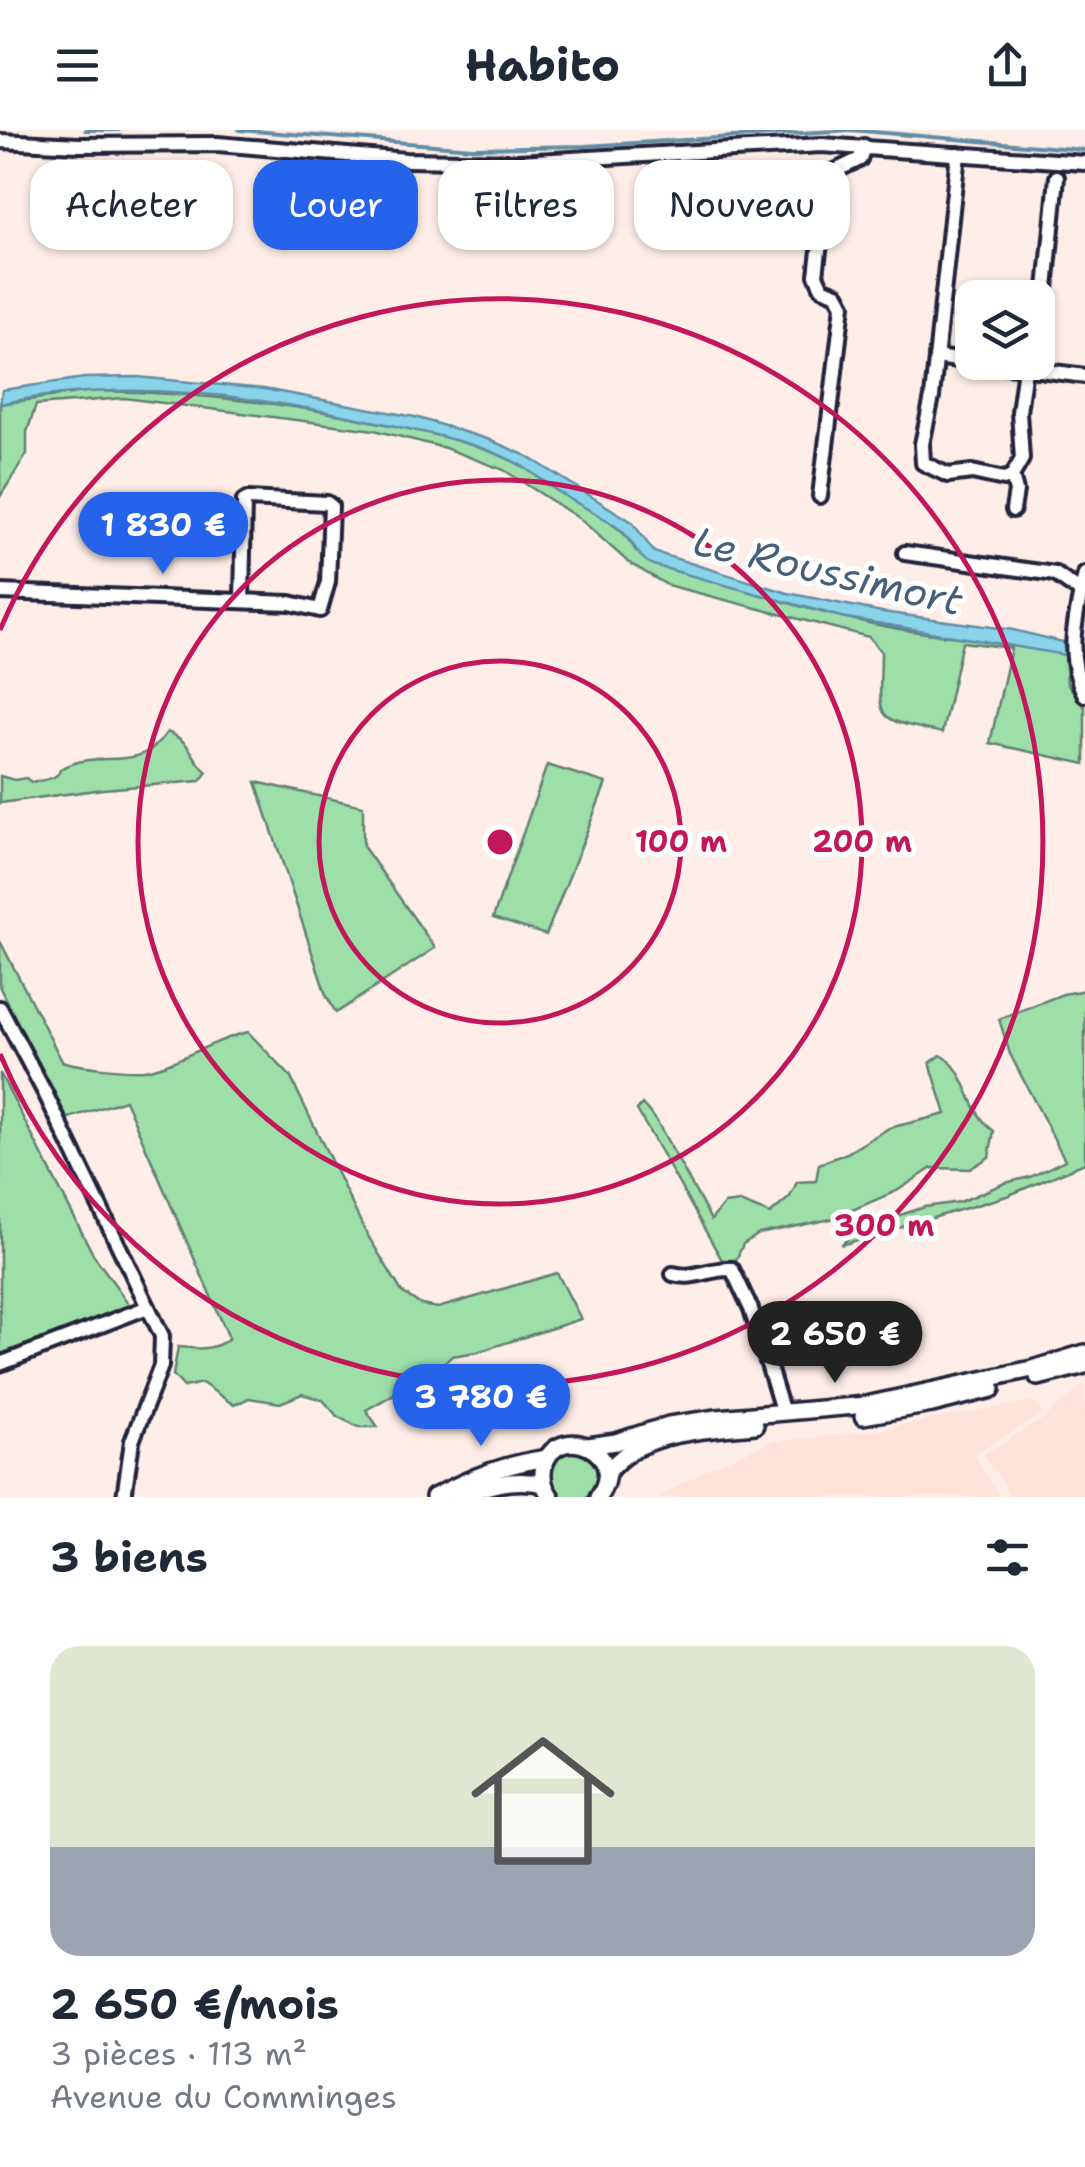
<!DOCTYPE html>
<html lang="fr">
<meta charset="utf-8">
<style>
:root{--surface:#fff;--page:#f2f2f3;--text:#1f2937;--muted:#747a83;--line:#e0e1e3;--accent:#2563eb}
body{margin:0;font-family:"Shantell Sans",sans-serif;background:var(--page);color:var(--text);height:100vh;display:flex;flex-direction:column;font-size:38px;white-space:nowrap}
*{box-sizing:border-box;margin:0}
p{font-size:32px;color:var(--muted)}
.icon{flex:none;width:55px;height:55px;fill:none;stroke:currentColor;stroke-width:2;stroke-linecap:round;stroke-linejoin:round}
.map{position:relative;height:1367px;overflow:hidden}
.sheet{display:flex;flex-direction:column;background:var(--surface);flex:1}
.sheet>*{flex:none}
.hud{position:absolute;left:30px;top:30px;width:1025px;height:90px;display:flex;gap:20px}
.fabs{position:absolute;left:955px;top:150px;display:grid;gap:20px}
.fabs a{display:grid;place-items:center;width:100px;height:100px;border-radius:20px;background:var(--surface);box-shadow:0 2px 8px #0004;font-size:50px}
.price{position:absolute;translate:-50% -85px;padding:0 22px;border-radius:35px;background:var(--accent);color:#fff;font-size:32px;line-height:65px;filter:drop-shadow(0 2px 5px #0008)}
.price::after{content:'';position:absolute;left:50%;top:60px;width:30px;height:22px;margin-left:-15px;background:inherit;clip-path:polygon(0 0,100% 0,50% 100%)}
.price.current{background:#222;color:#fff}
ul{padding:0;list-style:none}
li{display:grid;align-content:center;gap:20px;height:530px;padding:0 50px}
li+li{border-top:2px solid var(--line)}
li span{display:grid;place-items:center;height:310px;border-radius:30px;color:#555}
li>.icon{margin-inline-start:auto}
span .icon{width:180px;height:180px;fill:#fffc;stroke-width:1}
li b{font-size:42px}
h2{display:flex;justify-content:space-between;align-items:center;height:120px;padding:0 50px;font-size:42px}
.chip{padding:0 35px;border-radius:30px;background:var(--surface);box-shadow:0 2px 8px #0004;font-size:35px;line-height:90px}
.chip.current{background:var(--accent);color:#fff}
header{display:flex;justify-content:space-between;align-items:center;height:130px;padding:0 50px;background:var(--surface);font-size:45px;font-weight:700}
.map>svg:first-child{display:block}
.built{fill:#ffe2d8}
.green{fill:#9edfa9;stroke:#608072;stroke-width:2.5}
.water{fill:#8ad4eb;stroke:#608da5;stroke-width:2.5}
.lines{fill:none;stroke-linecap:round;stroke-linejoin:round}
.stream{stroke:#608da5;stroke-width:4}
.minor-casing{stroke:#22223b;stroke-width:20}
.major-casing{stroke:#22223b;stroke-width:22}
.minor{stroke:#fff;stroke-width:12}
.major{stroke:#fff;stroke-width:15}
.ring{fill:none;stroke:#c2185b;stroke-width:5}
.labels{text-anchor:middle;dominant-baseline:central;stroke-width:10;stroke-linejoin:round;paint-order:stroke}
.water-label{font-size:40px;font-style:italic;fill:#466079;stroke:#fff}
.centre{fill:#c2185b;stroke:#fff;stroke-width:5}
.ring-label{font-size:30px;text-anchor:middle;font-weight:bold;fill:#c2185b;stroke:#fff;stroke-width:10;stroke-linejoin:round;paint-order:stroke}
</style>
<header><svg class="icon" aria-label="menu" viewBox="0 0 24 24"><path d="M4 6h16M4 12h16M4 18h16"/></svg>Habito<svg class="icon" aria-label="share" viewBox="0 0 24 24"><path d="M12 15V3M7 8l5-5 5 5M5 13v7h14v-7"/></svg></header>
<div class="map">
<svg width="1085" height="1367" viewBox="0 0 1085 1367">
<rect width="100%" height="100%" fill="#ffeee8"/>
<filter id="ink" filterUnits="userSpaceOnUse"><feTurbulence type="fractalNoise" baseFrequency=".01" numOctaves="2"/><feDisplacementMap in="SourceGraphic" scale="20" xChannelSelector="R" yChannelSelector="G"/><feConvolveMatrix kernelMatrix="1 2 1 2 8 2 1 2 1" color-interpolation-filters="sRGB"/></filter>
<g filter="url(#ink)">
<!-- built -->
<g class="built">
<path d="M 1085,1253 L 1085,1367 L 1011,1367 L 984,1324 L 1043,1289 Z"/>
<path d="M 1033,1271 L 1043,1284 L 974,1324 L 1000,1367 L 659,1367 L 710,1338 L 768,1312 L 872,1301 Z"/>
</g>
<!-- green -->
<g class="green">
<path d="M 91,261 C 189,262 284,272 381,293 C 425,302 472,312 513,331 C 532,340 547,355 565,366 C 591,381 621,393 636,421 C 723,454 807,483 899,499 C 954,508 1010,511 1065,525 L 1067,553 L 1085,577 L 1085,634 L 990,613 L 1011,518 L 962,512 L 942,603 C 871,587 880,594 881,522 L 869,507 L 667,455 L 628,432 L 580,389 L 504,340 L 445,318 L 374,300 L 124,268 L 36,275 L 27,302 L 27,324 L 0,367 L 0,274 Z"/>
<path d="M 167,602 C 194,613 189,626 207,642 L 200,651 L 103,659 L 0,673 L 0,646 L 14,650 L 26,648 L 31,652 C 37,651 48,650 54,647 C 66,639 53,642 66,636 C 101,619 139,645 167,602 Z"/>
<path d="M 547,635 L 606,653 L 546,805 L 493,788 Z"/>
<path d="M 256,652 L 363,676 L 363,716 L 435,818 L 336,883 L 326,865 Z"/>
<path d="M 0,811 L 62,931 C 76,936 136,943 150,939 C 182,932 212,910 248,902 L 290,946 L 365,1101 L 402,1162 L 421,1175 L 438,1178 L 557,1143 L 581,1189 L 477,1222 L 452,1226 L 430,1244 L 366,1280 L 378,1297 L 359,1297 L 338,1287 L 323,1270 L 302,1264 L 280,1273 L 249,1268 L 234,1275 L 202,1253 L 184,1257 L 173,1245 L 178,1217 C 197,1219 214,1221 229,1208 L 125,970 L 69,988 L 63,986 L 0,858 Z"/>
<path d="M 1085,860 L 1085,1033 L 1007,1066 L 841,1115 L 859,1098 L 925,1077 L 960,1072 L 1005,1053 L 1030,1047 L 1065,1030 L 1010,924 L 999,889 L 1063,864 Z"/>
<path d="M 941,925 C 968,939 967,982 994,1001 L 989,1027 L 970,1039 L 932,1038 L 897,1061 L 831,1089 L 759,1104 L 743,1114 L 736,1130 L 722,1130 L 637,980 L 642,974 L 656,990 L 711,1090 L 724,1074 L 740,1072 L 770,1084 L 790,1067 L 797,1052 L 816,1051 L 819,1034 L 847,1023 L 889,998 L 946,984 L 930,933 Z"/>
<path d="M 0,943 L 93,1124 L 130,1176 L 0,1224 Z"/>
<circle cx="574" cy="1345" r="25"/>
</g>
<!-- water -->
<path class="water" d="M 137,247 L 264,259 L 415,287 L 490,310 L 527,326 L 632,392 L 654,422 L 788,463 L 882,482 L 1013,500 L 1063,512 L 1065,525 L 841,487 L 653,435 C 637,428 635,414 623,402 C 606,387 584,378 565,366 C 548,356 533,341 515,332 C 477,313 432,304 391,295 C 265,267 128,246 0,274 L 2,260 L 84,248 Z"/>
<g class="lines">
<!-- stream -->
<g class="stream">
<path d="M 85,0 L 119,0"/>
<path d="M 239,0 L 472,18 L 585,16 L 851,0"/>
<path d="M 851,0 L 1085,20"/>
</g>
<defs>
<g id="minor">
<path d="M 0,11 L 79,15 L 218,14 L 406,30 L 518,32 L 822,15 L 1085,33"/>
<path d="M 958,24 L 932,267 L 922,314 L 923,333 L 948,345 L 972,342 L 1004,349 L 1012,346 L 1022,329 L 1019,282 L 1025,238"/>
<path d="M 936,227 L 972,232"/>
<path d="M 978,232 L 1085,246"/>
<path d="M 1038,240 L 1057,47"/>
<path d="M 1012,346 L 1016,361 L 1013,380"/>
<path d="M 820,366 L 843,175 L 837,164 L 822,158 L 816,145 L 827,56 L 833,42 L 860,29 L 864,16"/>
<path d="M 905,423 L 1055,444 L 1081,462"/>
<path d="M 1085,444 C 1076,486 1064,525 1085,565"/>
<path d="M 0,462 L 290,473 L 320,480 L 328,452 L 331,376 L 327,373 L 248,369 L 244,371 L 242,471"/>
<path d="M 0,878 L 46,965 L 162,1206 L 161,1236 L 132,1311 L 124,1367"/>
<path d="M 673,1144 C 696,1150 708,1138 732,1139 L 751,1179 L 783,1283"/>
<path d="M 0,1234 L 148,1177"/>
</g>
<g id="major">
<path d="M 1038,1247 L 1085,1235"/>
<path d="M 863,1286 L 932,1274 L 992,1259"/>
<path d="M 588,1316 L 616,1312 L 669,1295 L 717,1288 L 866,1275 L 1032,1239 L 1085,1223"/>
<path d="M 607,1343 C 638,1300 707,1300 755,1295"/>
<path d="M 434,1367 C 474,1346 502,1335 547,1328"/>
<path d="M 456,1367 C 485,1356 512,1347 544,1354"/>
<path d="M 551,1367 C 544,1358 541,1348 544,1336 C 557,1290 631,1321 598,1367"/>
</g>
</defs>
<!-- minor casing -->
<use href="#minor" class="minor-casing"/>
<!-- major casing -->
<use href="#major" class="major-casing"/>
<!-- minor -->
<use href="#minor" class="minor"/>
<!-- major -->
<use href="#major" class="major"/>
</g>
</g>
<!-- distance rings -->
<g class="ring">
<circle cx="500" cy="712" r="181"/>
<circle cx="500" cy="712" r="362"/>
<path d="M0 500A543 543 0 1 1 0 924"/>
</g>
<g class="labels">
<!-- water labels -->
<g class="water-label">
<text transform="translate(828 441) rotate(13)">Le Roussimort</text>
</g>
</g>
<circle cx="500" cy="712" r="15" class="centre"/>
<g class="ring-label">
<text x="681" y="722">100 m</text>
<text x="862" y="722">200 m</text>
<text x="884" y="1106">300 m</text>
</g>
</svg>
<div class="fabs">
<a><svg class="icon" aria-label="layers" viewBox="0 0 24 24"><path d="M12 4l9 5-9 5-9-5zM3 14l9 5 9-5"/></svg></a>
</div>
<b class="price" style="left:163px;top:447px">1 830 €</b>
<b class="price current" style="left:835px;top:1256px">2 650 €</b>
<b class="price" style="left:481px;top:1319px">3 780 €</b>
<div class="hud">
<a class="chip">Acheter</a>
<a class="chip current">Louer</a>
<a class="chip">Filtres</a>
<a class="chip">Nouveau</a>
</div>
</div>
<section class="sheet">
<h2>3 biens<svg class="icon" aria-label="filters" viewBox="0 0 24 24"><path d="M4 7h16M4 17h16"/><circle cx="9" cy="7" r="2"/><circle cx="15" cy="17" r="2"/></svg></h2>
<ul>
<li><span style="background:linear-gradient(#dfe7d0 65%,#9aa5b1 0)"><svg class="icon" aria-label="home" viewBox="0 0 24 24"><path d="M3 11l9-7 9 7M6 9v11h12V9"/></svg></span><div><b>2 650 €/mois</b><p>3 pièces · 113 m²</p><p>Avenue du Comminges</p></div></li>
</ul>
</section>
